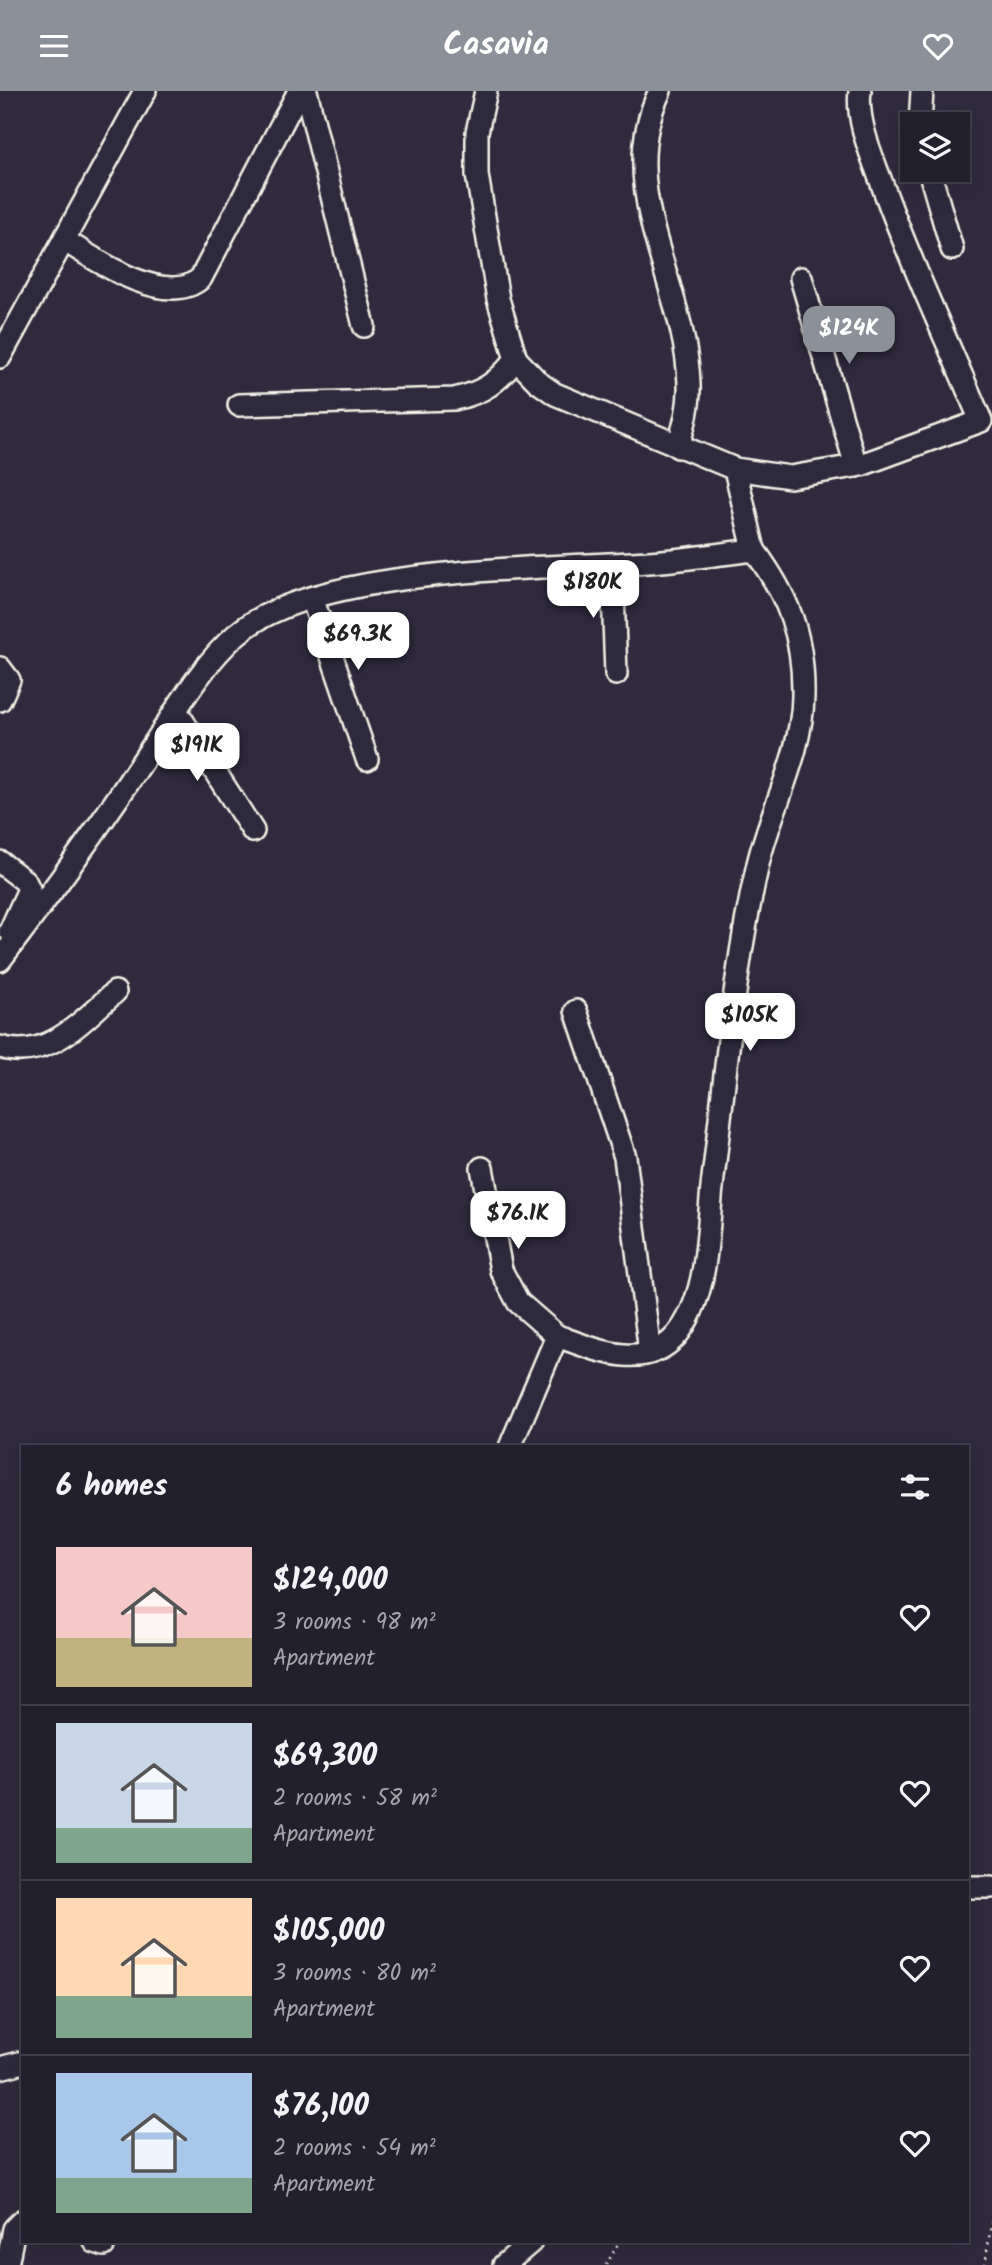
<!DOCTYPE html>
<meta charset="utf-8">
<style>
:root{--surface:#23202e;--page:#2f2d3a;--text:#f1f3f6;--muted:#a3a3aa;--line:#403e4a;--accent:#8c9099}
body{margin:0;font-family:Kalam,sans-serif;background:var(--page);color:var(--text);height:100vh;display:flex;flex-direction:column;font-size:26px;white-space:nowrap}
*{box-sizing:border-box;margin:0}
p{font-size:23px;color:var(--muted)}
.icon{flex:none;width:38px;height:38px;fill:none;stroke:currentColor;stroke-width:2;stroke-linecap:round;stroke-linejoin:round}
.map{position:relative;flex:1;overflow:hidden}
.details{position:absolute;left:21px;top:1354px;width:948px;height:798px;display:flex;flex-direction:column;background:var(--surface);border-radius:0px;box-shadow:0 7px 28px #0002,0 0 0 2px var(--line)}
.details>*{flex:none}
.controls{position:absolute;left:900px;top:21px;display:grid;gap:14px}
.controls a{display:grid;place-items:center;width:70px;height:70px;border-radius:0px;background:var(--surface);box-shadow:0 7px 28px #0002,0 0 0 2px var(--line);font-size:35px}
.price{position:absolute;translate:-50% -60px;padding:0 16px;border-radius:14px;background:#fff;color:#222;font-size:23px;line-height:46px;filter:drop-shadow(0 2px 4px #0008)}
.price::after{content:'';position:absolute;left:50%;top:42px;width:21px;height:16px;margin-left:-10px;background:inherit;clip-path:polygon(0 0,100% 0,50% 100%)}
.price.current{background:var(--accent);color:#fff}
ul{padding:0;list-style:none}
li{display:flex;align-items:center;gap:21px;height:175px;padding:0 35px}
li+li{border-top:2px solid var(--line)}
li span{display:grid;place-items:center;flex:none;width:196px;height:140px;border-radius:0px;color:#555}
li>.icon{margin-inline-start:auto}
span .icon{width:84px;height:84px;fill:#fffc;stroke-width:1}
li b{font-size:30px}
h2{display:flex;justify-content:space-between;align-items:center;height:84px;padding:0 35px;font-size:30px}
header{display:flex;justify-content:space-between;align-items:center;height:91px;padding:0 35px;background:var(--accent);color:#fff;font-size:32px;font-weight:600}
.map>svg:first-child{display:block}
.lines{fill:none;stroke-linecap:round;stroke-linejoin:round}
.minor-casing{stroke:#f4f1e8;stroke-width:26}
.path{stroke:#f4f1e8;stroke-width:2.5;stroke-dasharray:2 5;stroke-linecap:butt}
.minor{stroke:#2f2a3d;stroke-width:21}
</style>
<header><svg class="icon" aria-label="menu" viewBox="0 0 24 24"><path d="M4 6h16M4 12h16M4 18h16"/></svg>Casavia<svg class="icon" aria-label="heart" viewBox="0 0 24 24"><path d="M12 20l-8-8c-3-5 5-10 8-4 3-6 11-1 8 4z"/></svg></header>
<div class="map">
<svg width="992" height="2174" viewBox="0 0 992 2174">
<rect width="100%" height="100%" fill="#2f2a3d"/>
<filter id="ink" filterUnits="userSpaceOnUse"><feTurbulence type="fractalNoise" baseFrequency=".0143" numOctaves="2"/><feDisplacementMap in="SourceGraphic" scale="14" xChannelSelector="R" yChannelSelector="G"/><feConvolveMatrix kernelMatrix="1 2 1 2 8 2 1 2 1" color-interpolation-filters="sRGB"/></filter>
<g filter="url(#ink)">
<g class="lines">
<defs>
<g id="minor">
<path d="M 306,0 L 364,235"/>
<path d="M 486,0 L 477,41 L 477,84 L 498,208 L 516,268 L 538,291 L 555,303 L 735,378 L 790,386 L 861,374 L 981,330 C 948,251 911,174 882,93 C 872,65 856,30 860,0"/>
<path d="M 660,0 C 612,98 686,194 689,293 C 690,315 684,335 678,356"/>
<path d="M 920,33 L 922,0"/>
<path d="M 929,79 L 952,158"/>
<path d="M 64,149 C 95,169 167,218 201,187 L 299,0"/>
<path d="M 801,187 L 856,375"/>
<path d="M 0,266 L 145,0"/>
<path d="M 239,314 L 454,308 C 483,302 498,291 516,268"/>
<path d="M 612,473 L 616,583"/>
<path d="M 312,507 L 367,668"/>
<path d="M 0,577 L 9,589 L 0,609"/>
<path d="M 177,621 L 253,740"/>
<path d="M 0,771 L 25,790 L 29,798 L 10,840"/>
<path d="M 0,869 C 50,804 97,739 142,671 C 171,629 198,577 237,543 C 316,475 544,478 649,471 C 684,469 719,463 754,459 L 735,378"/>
<path d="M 576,920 L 625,1066 L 650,1261"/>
<path d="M 0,956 C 47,971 83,929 115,901"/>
<path d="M 482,1077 L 501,1179 L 518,1211 L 557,1245"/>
<path d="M 510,1356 L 557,1245 C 594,1258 644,1281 676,1245 C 710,1205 707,1136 713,1087 C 726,983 734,876 758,773 C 771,717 802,664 803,605 C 804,546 789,506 754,459"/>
<path d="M 968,1796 L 992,1796"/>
<path d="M 0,1977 L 23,1971"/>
<path d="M 95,2151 L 104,2154"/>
<path d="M 7,2174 L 14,2138 L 23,2129"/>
<path d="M 504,2174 L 531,2151"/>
</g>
</defs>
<!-- minor casing -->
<use href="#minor" class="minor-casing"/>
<!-- path -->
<g class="path">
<path d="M 606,2174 L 619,2151"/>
<path d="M 985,2174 L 992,2127"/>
</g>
<!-- minor -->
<use href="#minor" class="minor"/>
</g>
</g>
</svg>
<div class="controls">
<a><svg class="icon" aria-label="layers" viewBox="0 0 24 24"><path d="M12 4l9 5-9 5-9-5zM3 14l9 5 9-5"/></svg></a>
</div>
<b class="price current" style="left:849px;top:275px">$124K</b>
<b class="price" style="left:593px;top:529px">$180K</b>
<b class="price" style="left:358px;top:581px">$69.3K</b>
<b class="price" style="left:197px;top:692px">$191K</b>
<b class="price" style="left:750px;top:962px">$105K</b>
<b class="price" style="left:518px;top:1160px">$76.1K</b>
<section class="details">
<h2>6 homes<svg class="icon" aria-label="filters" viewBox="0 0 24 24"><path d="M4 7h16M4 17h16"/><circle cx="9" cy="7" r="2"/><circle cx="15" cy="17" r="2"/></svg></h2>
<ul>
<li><span style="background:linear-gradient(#f6c9c9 65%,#c2b280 0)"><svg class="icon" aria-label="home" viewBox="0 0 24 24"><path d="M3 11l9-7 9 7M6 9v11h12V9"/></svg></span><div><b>$124,000</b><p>3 rooms · 98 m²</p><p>Apartment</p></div><svg class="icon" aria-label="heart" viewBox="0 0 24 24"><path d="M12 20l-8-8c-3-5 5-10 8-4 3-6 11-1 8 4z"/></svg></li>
<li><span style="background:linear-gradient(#c9d6e8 75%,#7fa58c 0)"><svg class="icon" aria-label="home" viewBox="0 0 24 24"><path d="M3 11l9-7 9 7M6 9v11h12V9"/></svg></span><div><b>$69,300</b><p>2 rooms · 58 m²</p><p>Apartment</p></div><svg class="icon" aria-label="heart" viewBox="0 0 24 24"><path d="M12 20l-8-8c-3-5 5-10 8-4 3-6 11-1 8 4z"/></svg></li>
<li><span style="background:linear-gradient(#ffd9b3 70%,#7fa58c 0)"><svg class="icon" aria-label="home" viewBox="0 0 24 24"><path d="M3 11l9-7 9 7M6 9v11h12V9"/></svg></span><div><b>$105,000</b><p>3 rooms · 80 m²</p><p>Apartment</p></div><svg class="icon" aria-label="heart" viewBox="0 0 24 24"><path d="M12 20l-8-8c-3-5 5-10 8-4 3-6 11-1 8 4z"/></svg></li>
<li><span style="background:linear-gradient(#a9c7e8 75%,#7fa58c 0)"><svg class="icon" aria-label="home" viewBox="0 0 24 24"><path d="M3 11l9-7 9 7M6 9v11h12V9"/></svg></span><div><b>$76,100</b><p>2 rooms · 54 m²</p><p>Apartment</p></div><svg class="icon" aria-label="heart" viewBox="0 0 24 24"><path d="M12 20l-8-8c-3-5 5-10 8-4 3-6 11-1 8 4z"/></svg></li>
</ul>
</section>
</div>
